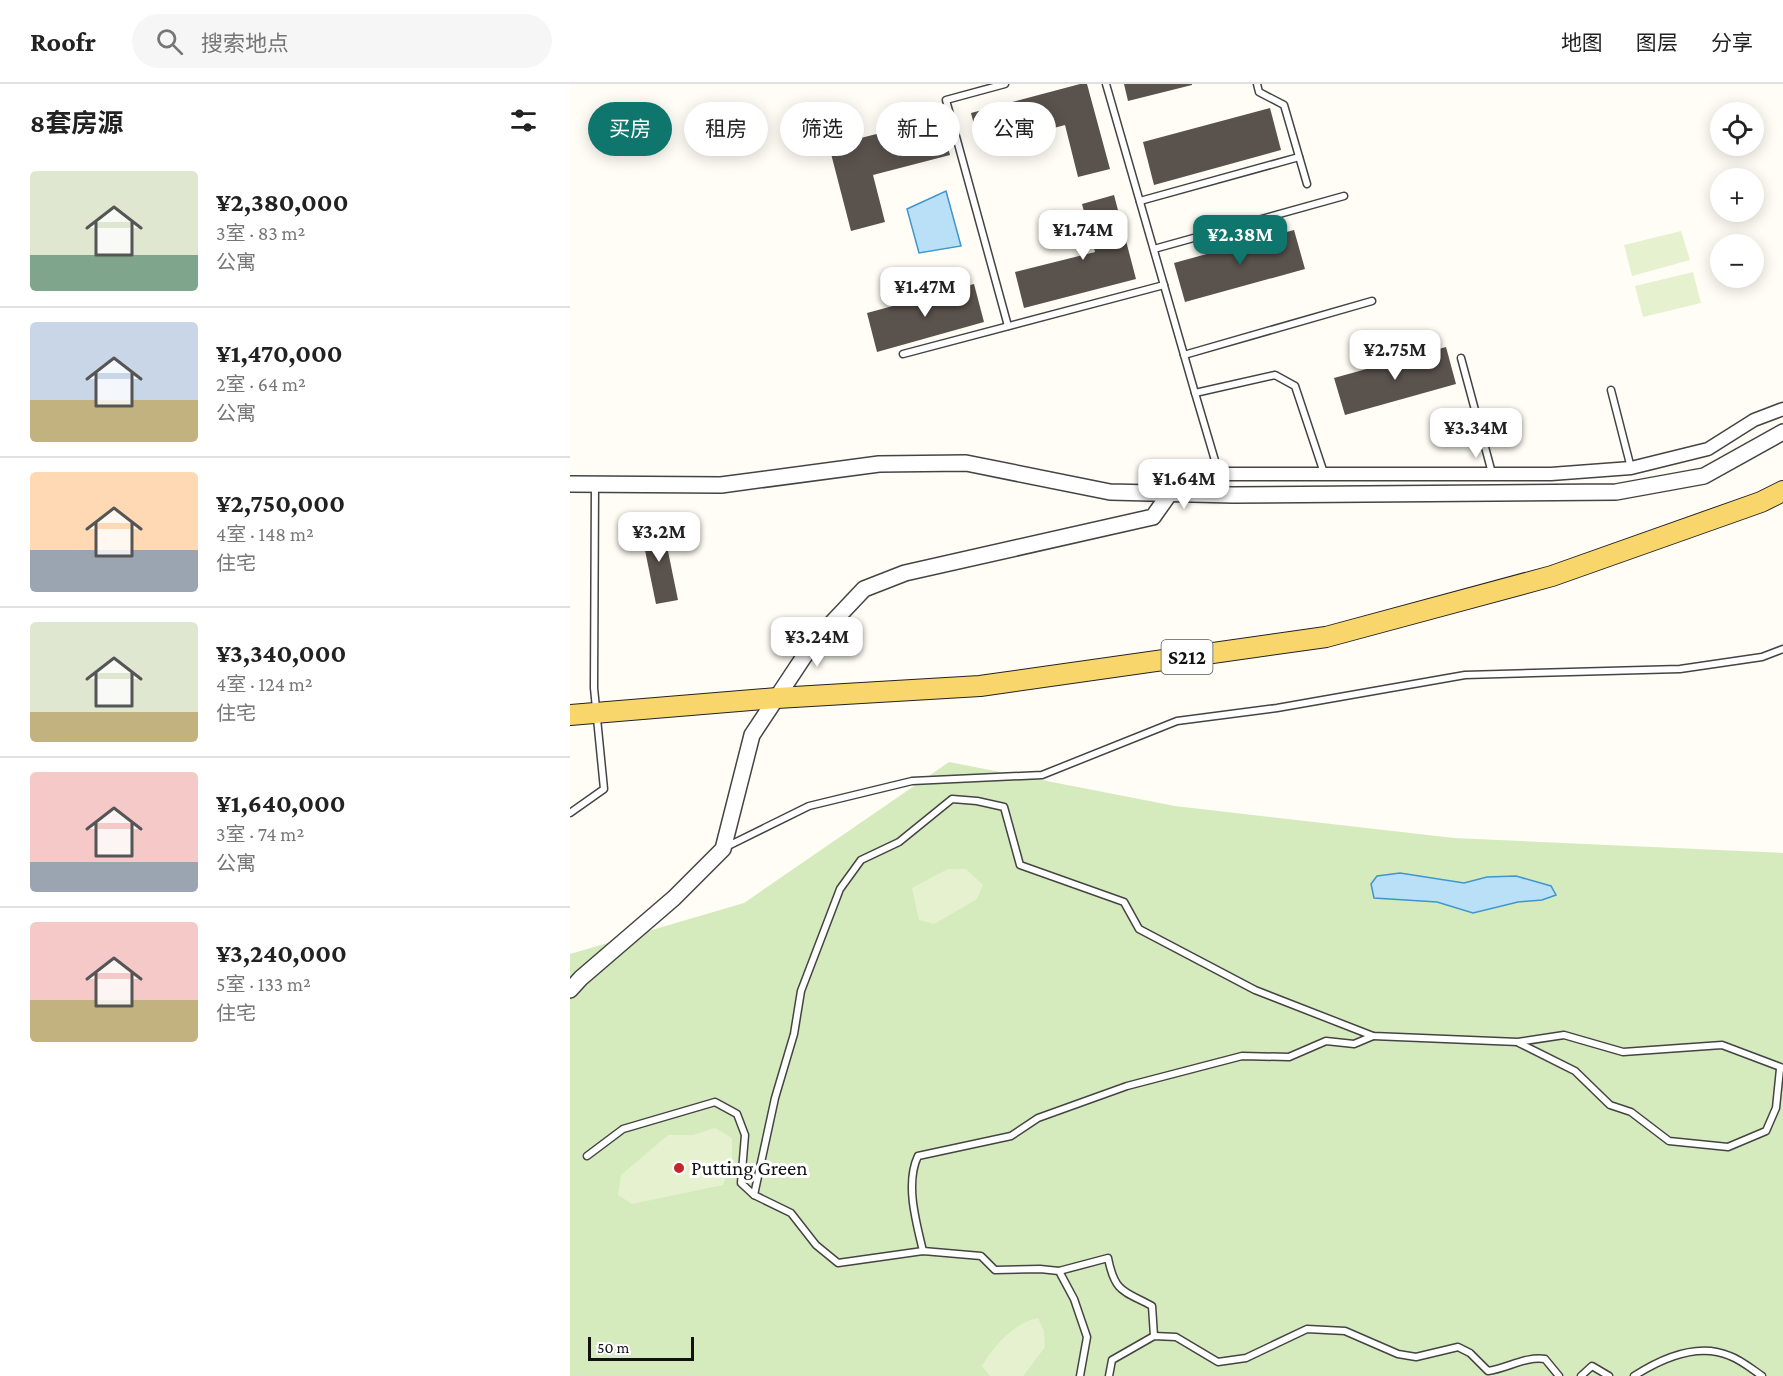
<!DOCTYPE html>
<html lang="zh">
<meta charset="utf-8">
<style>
:root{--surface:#fff;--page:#f6f6f6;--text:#222;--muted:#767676;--line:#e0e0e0;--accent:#0f766e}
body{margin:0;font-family:"Crimson Pro","Noto Sans SC",serif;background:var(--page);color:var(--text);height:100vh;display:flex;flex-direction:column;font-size:22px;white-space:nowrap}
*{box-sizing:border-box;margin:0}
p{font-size:20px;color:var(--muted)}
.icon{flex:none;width:33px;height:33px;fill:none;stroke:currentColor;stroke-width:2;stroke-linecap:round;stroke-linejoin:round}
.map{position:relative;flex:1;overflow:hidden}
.panel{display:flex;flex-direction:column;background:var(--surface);width:570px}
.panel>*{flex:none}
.banner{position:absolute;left:18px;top:18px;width:570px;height:54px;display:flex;gap:12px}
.tools{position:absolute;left:1140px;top:18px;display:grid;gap:12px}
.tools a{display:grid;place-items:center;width:54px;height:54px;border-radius:50%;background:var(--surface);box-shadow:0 3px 15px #0003;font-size:30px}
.scale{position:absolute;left:18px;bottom:15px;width:106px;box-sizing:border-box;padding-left:6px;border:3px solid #111;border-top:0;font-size:16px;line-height:21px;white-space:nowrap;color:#111;-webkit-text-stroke:4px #fff;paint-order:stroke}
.price{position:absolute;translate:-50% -51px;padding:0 14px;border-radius:12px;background:#fff;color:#222;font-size:20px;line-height:39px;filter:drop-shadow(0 2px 3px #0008)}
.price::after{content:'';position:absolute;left:50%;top:36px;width:18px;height:14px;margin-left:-9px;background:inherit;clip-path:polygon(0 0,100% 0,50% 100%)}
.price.on{background:var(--accent);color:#fff}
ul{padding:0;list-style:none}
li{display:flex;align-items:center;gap:18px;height:150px;padding:0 30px}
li+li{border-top:2px solid var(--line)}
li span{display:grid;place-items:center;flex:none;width:168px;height:120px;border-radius:6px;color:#555}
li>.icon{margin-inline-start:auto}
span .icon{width:72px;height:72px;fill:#fffc;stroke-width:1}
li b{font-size:26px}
h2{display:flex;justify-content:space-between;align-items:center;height:72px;padding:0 30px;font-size:26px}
.tag{padding:0 21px;border-radius:27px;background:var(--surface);box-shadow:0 3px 15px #0003;font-size:21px;line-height:54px}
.tag.on{background:var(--accent);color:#fff}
header{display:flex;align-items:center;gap:36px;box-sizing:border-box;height:84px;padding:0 30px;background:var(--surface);border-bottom:2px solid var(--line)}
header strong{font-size:28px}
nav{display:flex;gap:33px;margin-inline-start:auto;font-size:21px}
.search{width:420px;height:54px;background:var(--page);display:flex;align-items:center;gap:15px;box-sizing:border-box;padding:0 21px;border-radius:33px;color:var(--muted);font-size:22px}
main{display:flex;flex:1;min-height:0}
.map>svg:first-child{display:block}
.green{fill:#d5ebbd}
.pitch{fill:#e6f2cf}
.water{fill:#b9e0f7;stroke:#3f96cf;stroke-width:1.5}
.building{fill:#5a524d}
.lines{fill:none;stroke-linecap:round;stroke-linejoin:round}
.service-casing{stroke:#444;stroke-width:9}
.minor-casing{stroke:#444;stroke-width:15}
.tertiary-casing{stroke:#444;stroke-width:18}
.primary-casing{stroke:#222;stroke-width:22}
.service{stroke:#fff;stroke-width:6}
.minor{stroke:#fff;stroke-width:12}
.tertiary{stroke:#fff;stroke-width:15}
.primary{stroke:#f9d66b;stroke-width:20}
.poi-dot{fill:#c4262e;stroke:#fff;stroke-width:2}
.labels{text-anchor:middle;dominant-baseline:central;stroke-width:6;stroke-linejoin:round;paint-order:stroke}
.shield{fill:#fff;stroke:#585858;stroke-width:1.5}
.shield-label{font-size:20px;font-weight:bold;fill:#111}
.poi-label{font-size:21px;fill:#111;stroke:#fff;text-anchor:start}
</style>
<header>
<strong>Roofr</strong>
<div class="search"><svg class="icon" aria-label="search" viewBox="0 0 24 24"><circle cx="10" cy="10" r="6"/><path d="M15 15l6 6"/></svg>搜索地点</div>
<nav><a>地图</a><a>图层</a><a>分享</a></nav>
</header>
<main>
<section class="panel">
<h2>8套房源<svg class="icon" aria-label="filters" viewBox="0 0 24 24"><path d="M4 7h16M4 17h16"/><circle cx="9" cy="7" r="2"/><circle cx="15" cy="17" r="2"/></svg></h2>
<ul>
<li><span style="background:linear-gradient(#dfe7d0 70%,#7fa58c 0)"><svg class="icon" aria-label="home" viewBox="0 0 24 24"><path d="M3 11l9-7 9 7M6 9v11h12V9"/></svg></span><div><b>¥2,380,000</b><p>3室 · 83 m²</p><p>公寓</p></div></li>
<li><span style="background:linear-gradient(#c9d6e8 65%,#c2b280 0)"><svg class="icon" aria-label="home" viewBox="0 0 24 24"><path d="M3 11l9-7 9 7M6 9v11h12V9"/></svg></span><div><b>¥1,470,000</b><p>2室 · 64 m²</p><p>公寓</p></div></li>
<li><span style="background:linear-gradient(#ffd9b3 65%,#9aa5b1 0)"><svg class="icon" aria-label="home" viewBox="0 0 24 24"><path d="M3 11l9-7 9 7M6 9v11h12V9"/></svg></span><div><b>¥2,750,000</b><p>4室 · 148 m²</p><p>住宅</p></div></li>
<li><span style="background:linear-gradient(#dfe7d0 75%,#c2b280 0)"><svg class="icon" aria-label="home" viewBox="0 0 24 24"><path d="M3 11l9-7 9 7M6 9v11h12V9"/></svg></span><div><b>¥3,340,000</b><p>4室 · 124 m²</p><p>住宅</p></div></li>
<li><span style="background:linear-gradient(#f6c9c9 75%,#9aa5b1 0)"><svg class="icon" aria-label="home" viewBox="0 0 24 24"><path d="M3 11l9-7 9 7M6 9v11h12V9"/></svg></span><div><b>¥1,640,000</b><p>3室 · 74 m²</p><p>公寓</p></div></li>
<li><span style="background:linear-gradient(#f6c9c9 65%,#c2b280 0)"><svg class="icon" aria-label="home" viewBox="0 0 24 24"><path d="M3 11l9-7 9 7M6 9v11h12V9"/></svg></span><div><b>¥3,240,000</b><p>5室 · 133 m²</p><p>住宅</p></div></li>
</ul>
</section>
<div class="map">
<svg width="1213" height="1292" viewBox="0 0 1213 1292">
<rect width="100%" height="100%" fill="#fffdf5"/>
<!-- green -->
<path class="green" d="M 379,678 L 605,722 L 884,754 L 1213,769 L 1213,1292 L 0,1292 L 0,870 L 174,819 Z"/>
<!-- pitch -->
<g class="pitch">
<path d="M 1111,147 L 1120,176 L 1062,192 L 1054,161 Z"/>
<path d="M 1123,188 L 1131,219 L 1073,233 L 1065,202 Z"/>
<path d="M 378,785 L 396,785 L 413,801 L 407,815 L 364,840 L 349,836 L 342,804 Z"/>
<path d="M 145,1044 L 162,1054 L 162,1077 L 153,1101 L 62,1120 L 48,1111 L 51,1091 L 98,1051 L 123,1051 Z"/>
<path d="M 468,1234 L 474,1247 L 475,1263 L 453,1292 L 420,1292 L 412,1282 C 423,1262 446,1238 468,1234 Z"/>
</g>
<!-- water -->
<g class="water">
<path d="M 376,107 L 391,162 L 349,169 L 337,125 Z"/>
<path d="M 830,789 L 894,799 L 917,793 L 946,792 L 981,802 L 986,811 L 972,816 L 948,818 L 903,829 L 867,818 L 804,814 L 801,800 L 807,792 Z"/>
</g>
<!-- building -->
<g class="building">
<path d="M 510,0 L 517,0 L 540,85 L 508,93 L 495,41 L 410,64 L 401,29 Z"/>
<path d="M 554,0 L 622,0 L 622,1 L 558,17 Z"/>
<path d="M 700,24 L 711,66 L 584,101 L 573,58 Z"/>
<path d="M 370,34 L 380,71 L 303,91 L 315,138 L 281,147 L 259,62 Z"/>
<path d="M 544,111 L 566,195 L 454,224 L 445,188 L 525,168 L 512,120 Z"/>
<path d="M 724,146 L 735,185 L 615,218 L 604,179 Z"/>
<path d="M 404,200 L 414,238 L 307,268 L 297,229 Z"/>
<path d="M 876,263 L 886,300 L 775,331 L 764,294 Z"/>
<path d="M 92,438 L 108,516 L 86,520 L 70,442 Z"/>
</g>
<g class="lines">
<defs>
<g id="service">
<path d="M 435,0 L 376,16 L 438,242"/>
<path d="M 536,0 L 625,309 L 705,291 L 725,302 L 754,389"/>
<path d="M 687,0 L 689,8 L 714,21 L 737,100"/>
<path d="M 570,117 L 729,73"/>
<path d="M 584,165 L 774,112"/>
<path d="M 333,270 L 594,201"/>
<path d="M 614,271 L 802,217"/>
<path d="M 891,274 L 922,389"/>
<path d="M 1041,306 L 1061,384"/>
<path d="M 625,309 L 649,390"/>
<path d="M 0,729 L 34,705 L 24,604 L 25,400"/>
<path d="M 156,763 L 239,722 L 342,697 L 472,691 L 607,637 L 707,624 L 895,591 L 1110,585 L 1192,573 L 1213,565"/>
<path d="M 949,959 L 1005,987 L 1040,1021 L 1061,1028 L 1099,1057 L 1158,1063 L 1196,1047 L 1206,1024 L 1210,985"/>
<path d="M 17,1072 L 53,1045 L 145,1018 L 167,1030 L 175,1051 L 171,1099 L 184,1111"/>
<path d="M 353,1167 C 346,1138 335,1099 348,1072 L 441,1052 L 468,1034 L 557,1002 L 672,972 L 719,973 L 756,957 L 784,960 L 803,952"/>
<path d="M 489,1187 L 538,1174 C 545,1210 555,1207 582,1222 L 584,1252"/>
<path d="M 510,1292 L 517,1253 L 504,1215 L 489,1187 L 470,1185 L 425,1186 L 411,1172 L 353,1167 L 268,1179 L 246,1161 L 221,1129 L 184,1111 L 205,1014 L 224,950 L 231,907 L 270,805 L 291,776 L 329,758 L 382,715 L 407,717 L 434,723 L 450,781 L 554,818 L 569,845 L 685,906 L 803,952 L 948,958 L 994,951 L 1053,968 L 1152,961 L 1213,984"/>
<path d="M 539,1292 L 542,1276 L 584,1252 L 606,1253 L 648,1278 L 676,1274 L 737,1245 L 775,1247 L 828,1270 L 846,1273 L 888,1263 L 900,1269 L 918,1287 C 938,1284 956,1272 975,1275 L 989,1292"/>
<path d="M 1011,1292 L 1022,1282 L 1039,1292"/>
<path d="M 1064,1292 C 1092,1274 1128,1258 1160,1272 C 1171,1276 1182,1285 1192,1292"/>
</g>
<path id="minor" d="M 604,408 L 649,390 L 981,390 L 1061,384 L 1138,365 L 1184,336 L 1213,325"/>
<g id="tertiary">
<path d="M 0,400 L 151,401 L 309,380 L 396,379 L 540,408 L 663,411 L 1046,408 L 1134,392 L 1213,348"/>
<path d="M 0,906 L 11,894 L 104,814 L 153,765 L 182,651 L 243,559 L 294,505 L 335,489 L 583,433 L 600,409"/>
</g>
<path id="primary" d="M 0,631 L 207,614 L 410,602 L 756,553 L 982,492 L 1191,418 L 1213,407"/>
</defs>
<!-- service casing -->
<use href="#service" class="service-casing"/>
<!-- minor casing -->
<use href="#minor" class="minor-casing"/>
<!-- tertiary casing -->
<use href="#tertiary" class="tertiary-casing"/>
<!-- primary casing -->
<use href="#primary" class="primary-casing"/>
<!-- service -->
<use href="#service" class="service"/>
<!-- minor -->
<use href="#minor" class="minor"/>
<!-- tertiary -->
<use href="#tertiary" class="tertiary"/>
<!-- primary -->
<use href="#primary" class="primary"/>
</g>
<!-- markers -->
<circle class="poi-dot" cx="109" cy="1084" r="6"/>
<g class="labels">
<!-- shield labels -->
<rect class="shield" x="591.5" y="556" width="51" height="34" rx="4.5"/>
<g class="shield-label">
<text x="617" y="573">S212</text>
</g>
<!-- poi labels -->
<g class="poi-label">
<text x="121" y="1084">Putting Green</text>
</g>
</g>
</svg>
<div class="tools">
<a><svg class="icon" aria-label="locate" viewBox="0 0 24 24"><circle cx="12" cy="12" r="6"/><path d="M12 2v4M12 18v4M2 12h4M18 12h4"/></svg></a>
<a>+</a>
<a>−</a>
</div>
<div class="scale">50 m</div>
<b class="price" style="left:513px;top:177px">¥1.74M</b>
<b class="price on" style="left:670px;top:182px">¥2.38M</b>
<b class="price" style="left:355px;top:234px">¥1.47M</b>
<b class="price" style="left:825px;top:297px">¥2.75M</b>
<b class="price" style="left:906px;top:375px">¥3.34M</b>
<b class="price" style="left:614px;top:426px">¥1.64M</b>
<b class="price" style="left:89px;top:479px">¥3.2M</b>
<b class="price" style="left:247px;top:584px">¥3.24M</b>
<div class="banner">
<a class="tag on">买房</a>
<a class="tag">租房</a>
<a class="tag">筛选</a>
<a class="tag">新上</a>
<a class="tag">公寓</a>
</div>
</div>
</main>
